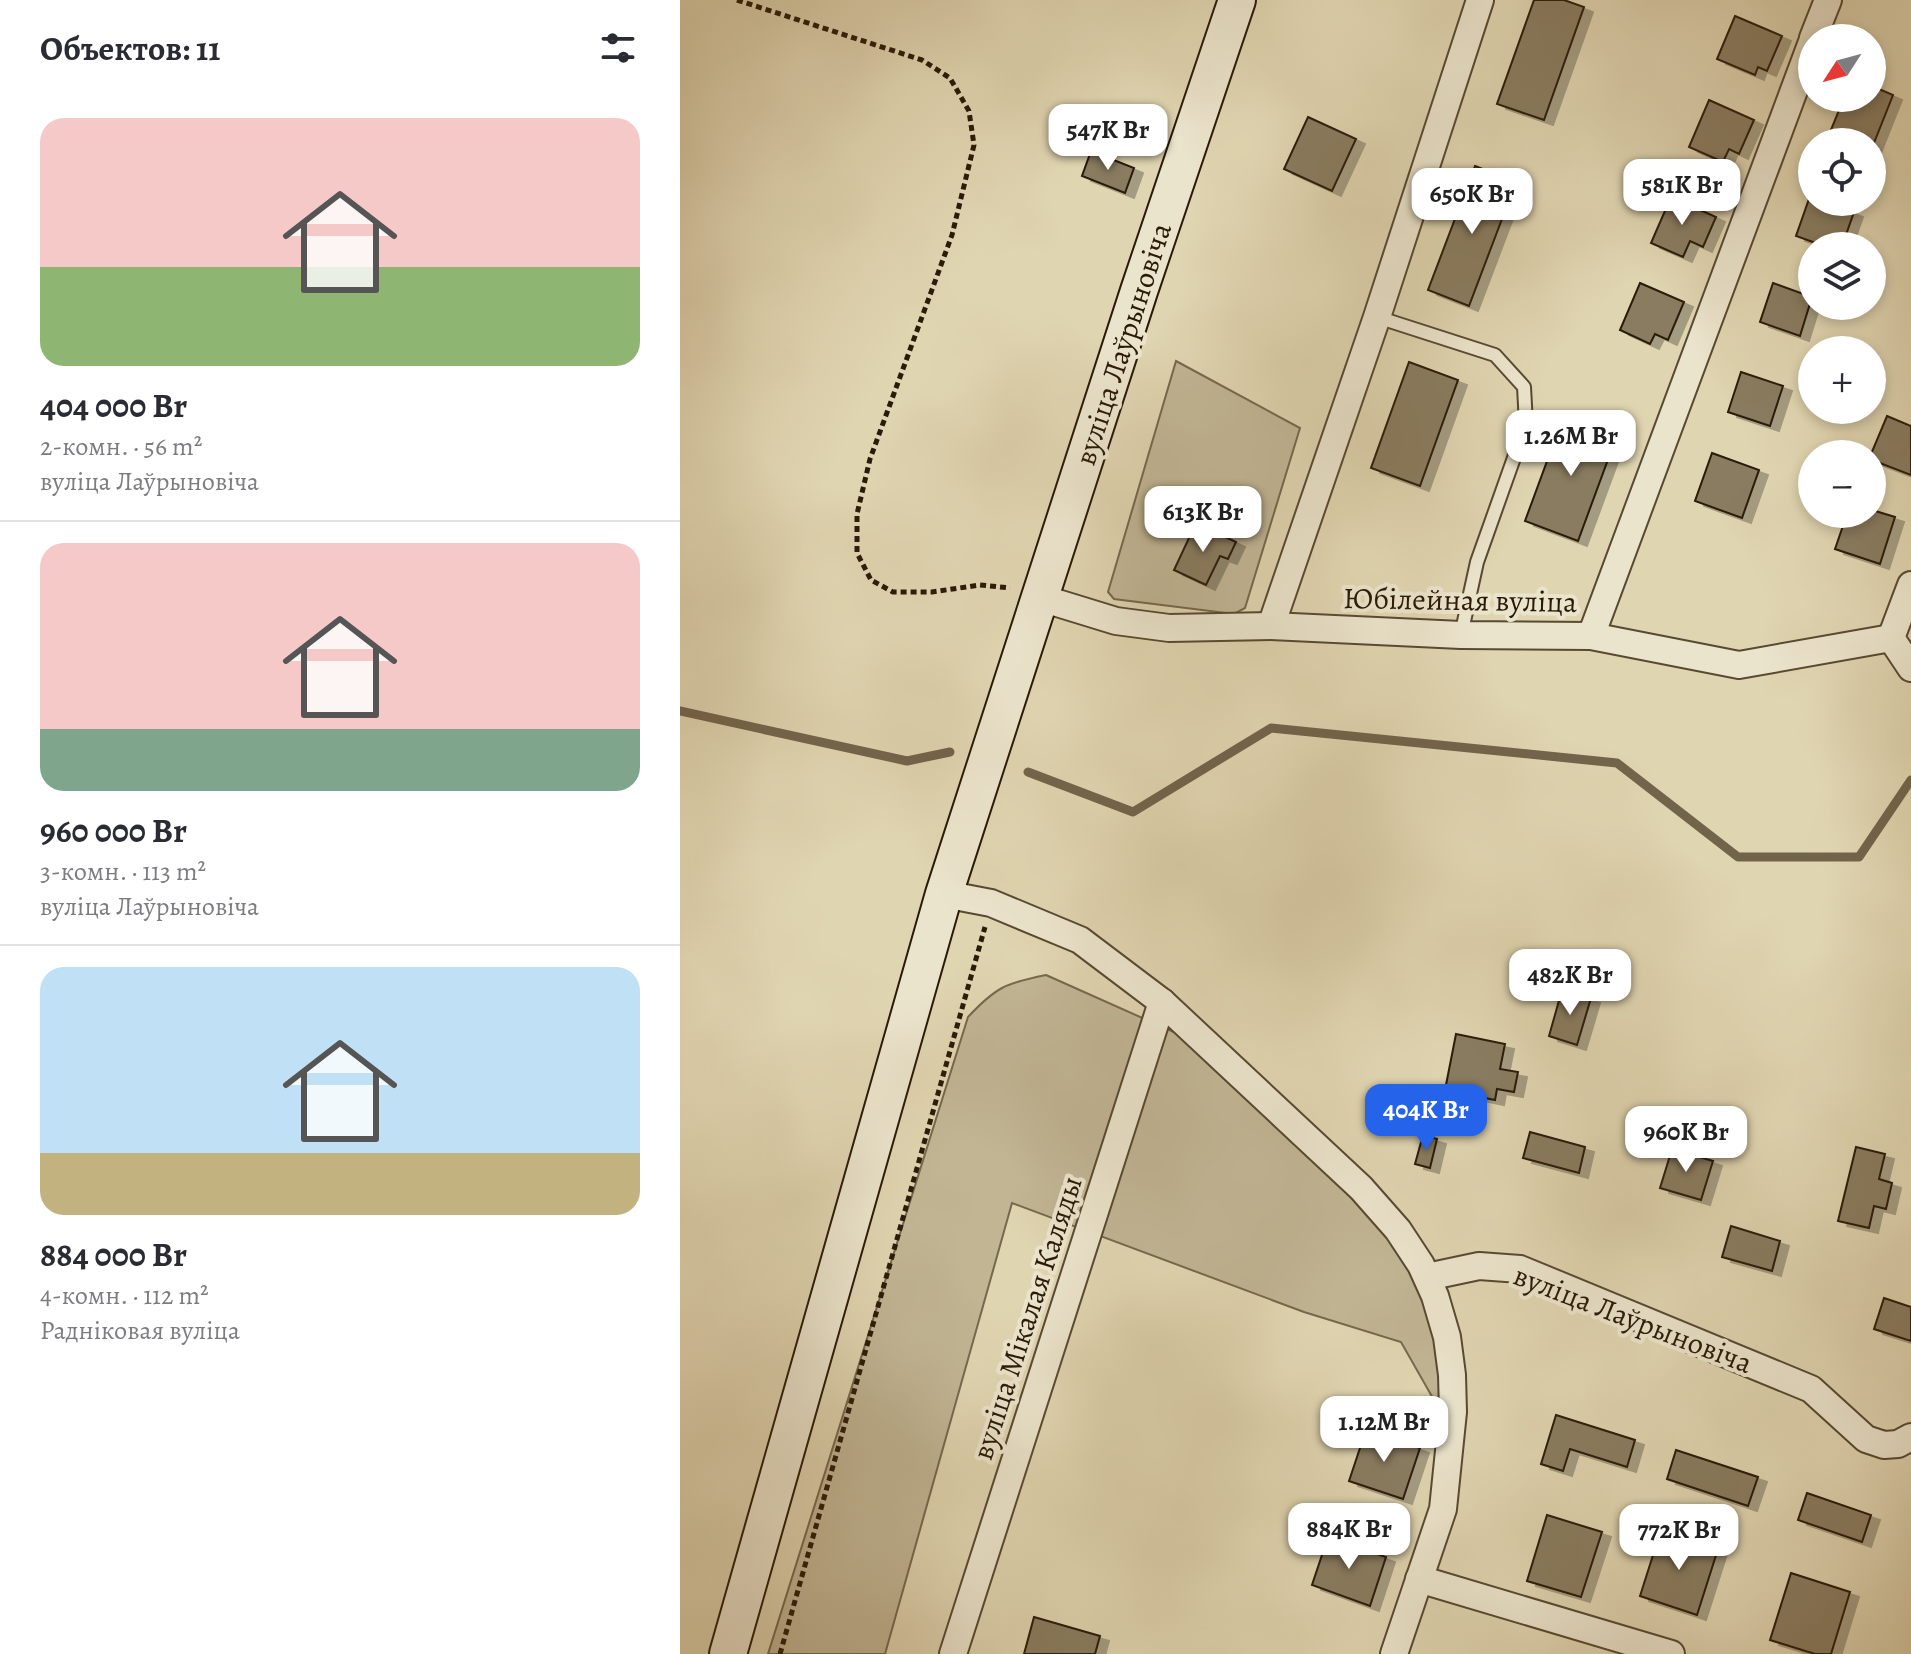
<!DOCTYPE html>
<html lang="ru">
<meta charset="utf-8">
<style>
:root{--surface:#fff;--page:#f2f2f3;--text:#2b2b33;--muted:#7c7c81;--line:#e1e1e2;--accent:#2563eb}
body{margin:0;font-family:Alegreya,serif;background:var(--page);color:var(--text);height:100vh;display:flex;flex-direction:column;font-size:30px;white-space:nowrap}
*{box-sizing:border-box;margin:0}
p{font-size:26px;color:var(--muted)}
.icon{flex:none;width:44px;height:44px;fill:none;stroke:currentColor;stroke-width:2;stroke-linecap:round;stroke-linejoin:round}
.map{position:relative;flex:1;overflow:hidden}
.panel{display:flex;flex-direction:column;background:var(--surface);width:680px}
.panel>*{flex:none}
.needle{width:52px;rotate:234deg}
.fabs{position:absolute;left:1118px;top:24px;display:grid;gap:16px}
.fabs a{display:grid;place-items:center;width:88px;height:88px;border-radius:50%;background:var(--surface);box-shadow:0 4px 12px #0003;font-size:40px}
.price{position:absolute;translate:-50% -68px;padding:0 18px;border-radius:16px;background:#fff;color:#222;font-size:26px;line-height:52px;filter:drop-shadow(0 2px 4px #0008)}
.price::after{content:'';position:absolute;left:50%;top:48px;width:24px;height:18px;margin-left:-12px;background:inherit;clip-path:polygon(0 0,100% 0,50% 100%)}
.price.selected{background:var(--accent);color:#fff}
ul{padding:0;list-style:none}
li{display:grid;align-content:center;gap:16px;height:424px;padding:0 40px}
li+li{border-top:2px solid var(--line)}
li span{display:grid;place-items:center;height:248px;border-radius:24px;color:#555}
li>.icon{margin-inline-start:auto}
span .icon{width:144px;height:144px;fill:#fffc;stroke-width:1}
li b{font-size:34px}
h2{display:flex;justify-content:space-between;align-items:center;height:96px;padding:0 40px;font-size:34px}
main{display:flex;flex:1;min-height:0}
.map>svg:first-child{display:block}
.green{fill:#c1b594;stroke:#76684e;stroke-width:2}
.lines{fill:none;stroke-linecap:round;stroke-linejoin:round}
.stream{stroke:#72644b;stroke-width:9}
.building{fill:#897b60;stroke:#2a1a08;stroke-width:2;filter:url(#shadow)}
.lane-casing{stroke:#584932;stroke-width:16}
.street-casing{stroke:#584932;stroke-width:30}
.secondary-casing{stroke:#2a1a08;stroke-width:40}
.path{stroke:#2a1a08;stroke-width:5;stroke-dasharray:6 4;stroke-linecap:butt}
.lane{stroke:#ebe4cc;stroke-width:12}
.street{stroke:#ebe4cc;stroke-width:26}
.secondary{stroke:#ebe4cc;stroke-width:36}
.labels{text-anchor:middle;dominant-baseline:central;stroke-width:8;stroke-linejoin:round;paint-order:stroke}
.street-label{font-size:30px;fill:#2a1a08;stroke:#ebe4cc}
</style>
<main>
<section class="panel">
<h2>Объектов: 11<svg class="icon" aria-label="filters" viewBox="0 0 24 24"><path d="M4 7h16M4 17h16"/><circle cx="9" cy="7" r="2"/><circle cx="15" cy="17" r="2"/></svg></h2>
<ul>
<li><span style="background:linear-gradient(#f6c9c9 60%,#8fb573 0)"><svg class="icon" aria-label="home" viewBox="0 0 24 24"><path d="M3 11l9-7 9 7M6 9v11h12V9"/></svg></span><div><b>404 000 Br</b><p>2-комн. · 56 m²</p><p>вуліца Лаўрыновіча</p></div></li>
<li><span style="background:linear-gradient(#f6c9c9 75%,#7fa58c 0)"><svg class="icon" aria-label="home" viewBox="0 0 24 24"><path d="M3 11l9-7 9 7M6 9v11h12V9"/></svg></span><div><b>960 000 Br</b><p>3-комн. · 113 m²</p><p>вуліца Лаўрыновіча</p></div></li>
<li><span style="background:linear-gradient(#bfe0f5 75%,#c2b280 0)"><svg class="icon" aria-label="home" viewBox="0 0 24 24"><path d="M3 11l9-7 9 7M6 9v11h12V9"/></svg></span><div><b>884 000 Br</b><p>4-комн. · 112 m²</p><p>Радніковая вуліца</p></div></li>
</ul>
</section>
<div class="map">
<svg width="1231" height="1654" viewBox="0 0 1231 1654">
<defs>
<filter id="shadow"><feDropShadow dx="9" dy="5" stdDeviation="0" flood-color="#0004"/></filter>
</defs>
<rect width="100%" height="100%" fill="#e0d5b1"/>
<filter id="stains"><feTurbulence type="fractalNoise" baseFrequency=".0025" numOctaves="4"/><feColorMatrix values="0 0 0 0 .2 0 0 0 0 .09 0 0 0 0 .02 0 0 0 .5 -.17"/></filter>
<radialGradient id="worn" r=".72"><stop offset=".6" stop-color="#630" stop-opacity="0"/><stop offset="1" stop-color="#630" stop-opacity=".3"/></radialGradient>
<!-- green -->
<g class="green">
<path d="M 496,361 L 620,428 L 565,608 L 554,614 L 434,599 L 428,592 Z"/>
<path d="M 366,975 L 505,1037 L 710,1235 L 761,1314 L 775,1437 L 721,1342 L 624,1312 L 332,1203 L 205,1654 L 88,1654 L 288,1017 C 316,987 326,983 366,975 Z"/>
</g>
<g class="lines">
<!-- stream -->
<g class="stream">
<path d="M 0,711 L 227,761 L 270,752"/>
<path d="M 348,772 L 453,812 L 591,728 L 937,763 L 1058,857 L 1179,857 L 1231,780"/>
</g>
</g>
<!-- building -->
<g class="building">
<path d="M 854,0 L 884,0 L 904,7 L 864,120 L 817,104 Z"/>
<path d="M 1055,16 L 1102,36 L 1087,71 L 1078,67 L 1075,75 L 1037,59 Z"/>
<path d="M 1192,86 L 1213,95 L 1192,148 L 1192,142 L 1146,142 L 1164,98 L 1192,98 Z"/>
<path d="M 1029,100 L 1074,120 L 1059,154 L 1049,149 L 1043,162 L 1009,147 Z"/>
<path d="M 628,117 L 676,139 L 652,191 L 604,169 Z"/>
<path d="M 411,151 L 454,168 L 445,193 L 402,176 Z"/>
<path d="M 795,166 L 836,182 L 789,306 L 748,290 Z"/>
<path d="M 1130,196 L 1132,202 L 1146,202 L 1174,212 L 1162,246 L 1144,246 L 1116,236 Z"/>
<path d="M 991,197 L 1036,217 L 1023,247 L 1010,241 L 1003,257 L 971,243 Z"/>
<path d="M 960,283 L 1004,302 L 988,340 L 975,334 L 970,344 L 940,330 Z"/>
<path d="M 1093,283 L 1132,297 L 1120,336 L 1080,322 Z"/>
<path d="M 729,362 L 778,380 L 740,486 L 691,468 Z"/>
<path d="M 1061,372 L 1103,386 L 1090,426 L 1048,412 Z"/>
<path d="M 884,415 L 937,435 L 898,541 L 845,521 Z"/>
<path d="M 1207,416 L 1231,426 L 1231,475 L 1192,460 L 1191,454 Z"/>
<path d="M 1032,453 L 1079,470 L 1062,518 L 1015,501 Z"/>
<path d="M 1192,510 L 1215,517 L 1200,564 L 1155,549 L 1167,514 L 1192,514 Z"/>
<path d="M 516,523 L 556,542 L 548,559 L 540,556 L 526,585 L 494,570 Z"/>
<path d="M 882,990 L 911,998 L 897,1045 L 869,1036 Z"/>
<path d="M 776,1034 L 825,1044 L 820,1069 L 838,1072 L 834,1092 L 817,1089 L 815,1100 L 765,1090 Z"/>
<path d="M 850,1132 L 905,1147 L 899,1173 L 843,1158 Z"/>
<path d="M 743,1135 L 757,1139 L 750,1168 L 735,1164 Z"/>
<path d="M 1176,1147 L 1205,1154 L 1199,1179 L 1212,1183 L 1206,1209 L 1194,1206 L 1189,1228 L 1158,1221 Z"/>
<path d="M 992,1149 L 1033,1161 L 1021,1200 L 980,1188 Z"/>
<path d="M 1051,1226 L 1100,1241 L 1092,1271 L 1042,1257 Z"/>
<path d="M 1204,1298 L 1231,1307 L 1231,1341 L 1194,1329 Z"/>
<path d="M 876,1415 L 955,1440 L 947,1467 L 890,1449 L 883,1471 L 861,1464 Z"/>
<path d="M 686,1430 L 740,1448 L 723,1499 L 669,1481 Z"/>
<path d="M 996,1450 L 1078,1477 L 1068,1506 L 987,1479 Z"/>
<path d="M 1127,1493 L 1191,1515 L 1182,1542 L 1118,1520 Z"/>
<path d="M 867,1515 L 922,1532 L 901,1597 L 847,1581 Z"/>
<path d="M 981,1530 L 1038,1549 L 1017,1615 L 960,1596 Z"/>
<path d="M 648,1537 L 706,1557 L 690,1606 L 632,1585 Z"/>
<path d="M 1111,1573 L 1170,1592 L 1151,1654 L 1135,1654 L 1090,1640 Z"/>
<path d="M 354,1617 L 420,1636 L 415,1654 L 344,1654 Z"/>
</g>
<g class="lines">
<defs>
<path id="lane" d="M 697,317 L 815,355 L 844,387 L 846,424 L 797,562 L 781,635"/>
<g id="street">
<path d="M 1133,38 L 1148,0"/>
<path d="M 361,598 L 436,621 L 489,628 L 591,626 L 781,635 L 911,636 L 1132,42"/>
<path d="M 591,626 L 697,317 L 800,0"/>
<path d="M 911,636 L 1059,665 L 1211,638"/>
<path d="M 1211,638 L 1231,585"/>
<path d="M 1211,638 L 1231,668"/>
<path d="M 264,894 L 311,903 L 400,940 L 482,1002 L 681,1188 L 718,1230 L 741,1265 L 755,1296 L 767,1337 L 772,1375 L 773,1412 L 763,1509 L 714,1654"/>
<path d="M 747,1277 L 799,1266 L 840,1269 L 1131,1389 L 1186,1439 L 1204,1445 L 1218,1444 L 1231,1437"/>
<path d="M 739,1579 L 991,1654"/>
<path d="M 273,1654 L 482,1002"/>
</g>
<path id="secondary" d="M 48,1654 L 264,894 L 459,291 L 557,0"/>
</defs>
<!-- lane casing -->
<use href="#lane" class="lane-casing"/>
<!-- street casing -->
<use href="#street" class="street-casing"/>
<!-- secondary casing -->
<use href="#secondary" class="secondary-casing"/>
<!-- path -->
<g class="path">
<path d="M 57,0 L 242,60 L 270,78 L 289,111 L 294,145 L 272,235 L 190,459 L 177,514 L 177,553 L 191,580 L 213,592 L 252,592 L 300,585 L 330,588"/>
<path d="M 100,1654 L 305,927"/>
</g>
<!-- lane -->
<use href="#lane" class="lane"/>
<!-- street -->
<use href="#street" class="street"/>
<!-- secondary -->
<use href="#secondary" class="secondary"/>
</g>
<g class="labels">
<!-- street labels -->
<g class="street-label">
<text transform="translate(443 344) rotate(-72)">вуліца Лаўрыновіча</text>
<text transform="translate(780 600) rotate(1)">Юбілейная вуліца</text>
<text transform="translate(347 1318) rotate(-72)">вуліца Мікалая Каляды</text>
<text transform="translate(953 1319) rotate(21)">вуліца Лаўрыновіча</text>
</g>
</g>
<rect width="100%" height="100%" filter="url(#stains)"/>
<rect width="100%" height="100%" fill="url(#worn)"/>
</svg>
<div class="fabs">
<a><svg class="needle" viewBox="-14 -14 28 28"><path d="M0-13l5 13h-10z" fill="#e53935"/><path d="M0 13l5-13h-10z" fill="#7c7c81"/></svg></a>
<a><svg class="icon" aria-label="locate" viewBox="0 0 24 24"><circle cx="12" cy="12" r="6"/><path d="M12 2v4M12 18v4M2 12h4M18 12h4"/></svg></a>
<a><svg class="icon" aria-label="layers" viewBox="0 0 24 24"><path d="M12 4l9 5-9 5-9-5zM3 14l9 5 9-5"/></svg></a>
<a>+</a>
<a>−</a>
</div>
<b class="price" style="left:428px;top:172px">547K Br</b>
<b class="price" style="left:1002px;top:227px">581K Br</b>
<b class="price" style="left:792px;top:236px">650K Br</b>
<b class="price" style="left:891px;top:478px">1.26M Br</b>
<b class="price" style="left:523px;top:554px">613K Br</b>
<b class="price" style="left:890px;top:1017px">482K Br</b>
<b class="price selected" style="left:746px;top:1152px">404K Br</b>
<b class="price" style="left:1006px;top:1174px">960K Br</b>
<b class="price" style="left:704px;top:1464px">1.12M Br</b>
<b class="price" style="left:669px;top:1571px">884K Br</b>
<b class="price" style="left:999px;top:1572px">772K Br</b>
</div>
</main>
